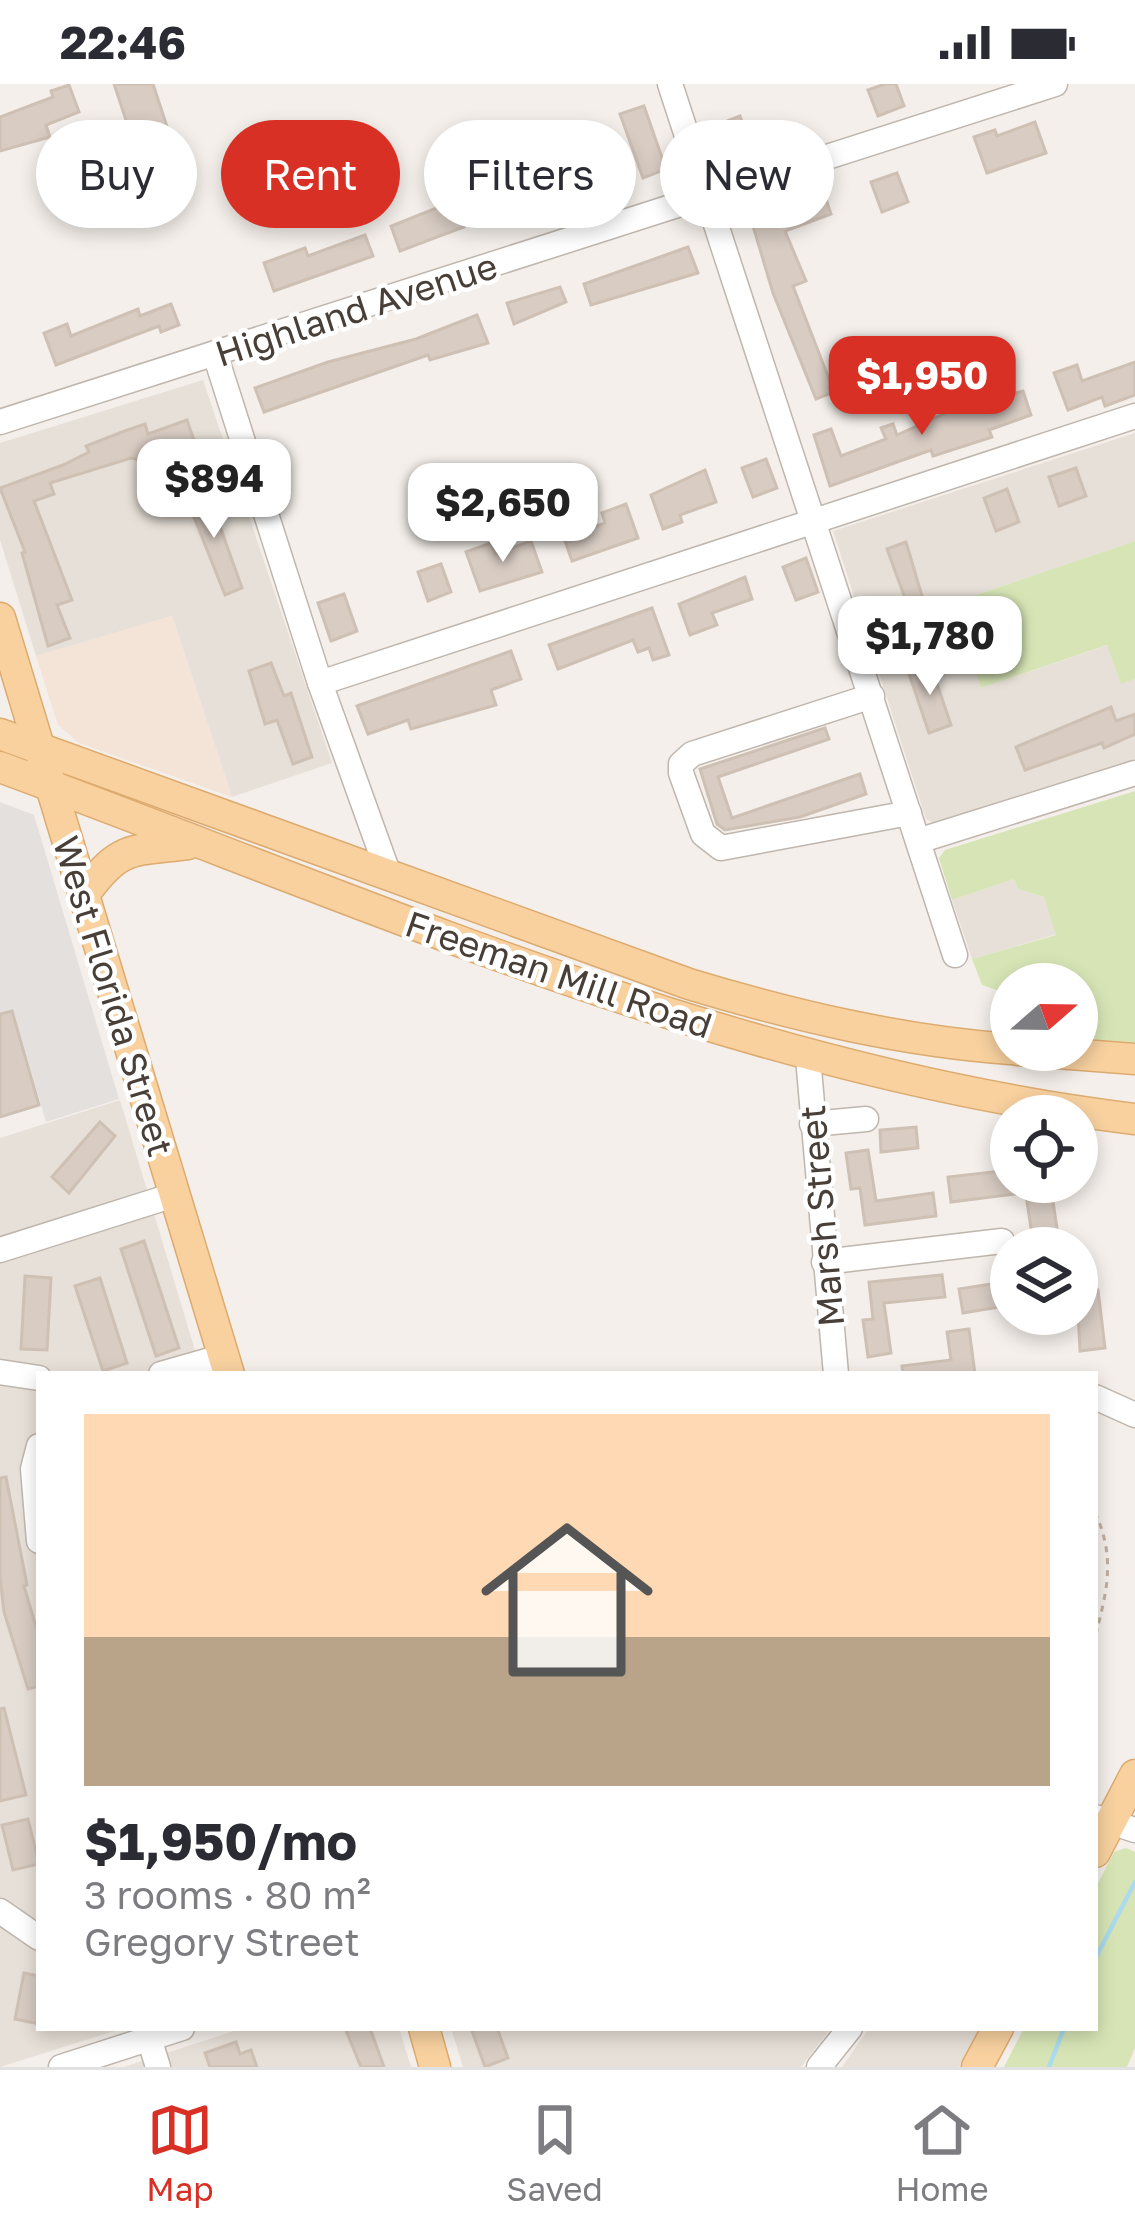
<!DOCTYPE html>
<meta charset="utf-8">
<style>
:root{--surface:#fff;--page:#f7f7f7;--text:#2b2b33;--muted:#7c7c81;--line:#e1e1e2;--accent:#d93025}
body{margin:0;font-family:"Golos Text",sans-serif;background:var(--page);color:var(--text);height:100vh;display:flex;flex-direction:column;font-size:45px;white-space:nowrap}
*{box-sizing:border-box;margin:0}
p{font-size:39px;color:var(--muted)}
.icon{flex:none;width:66px;height:66px;fill:none;stroke:currentColor;stroke-width:2;stroke-linecap:round;stroke-linejoin:round}
.map{position:relative;flex:1;overflow:hidden}
.drawer{position:absolute;left:36px;top:1287px;width:1062px;height:660px;display:flex;flex-direction:column;background:var(--surface);border-radius:0px;box-shadow:0 6px 18px #0003}
.drawer>*{flex:none}
.top-card{position:absolute;left:36px;top:36px;width:1065px;height:108px;display:flex;gap:24px}
.needle{width:78px;rotate:70deg}
.buttons{position:absolute;left:990px;top:879px;display:grid;gap:24px}
.buttons a{display:grid;place-items:center;width:108px;height:108px;border-radius:50%;background:var(--surface);box-shadow:0 6px 18px #0003;font-size:60px}
.price{position:absolute;translate:-50% -102px;padding:0 27px;border-radius:24px;background:#fff;color:#222;font-size:39px;line-height:78px;filter:drop-shadow(0 3px 6px #0008)}
.price::after{content:'';position:absolute;left:50%;top:72px;width:36px;height:27px;margin-left:-18px;background:inherit;clip-path:polygon(0 0,100% 0,50% 100%)}
.price.on{background:var(--accent);color:#fff}
ul{padding:0;list-style:none}
li{display:grid;align-content:center;gap:24px;height:636px;padding:0 48px}
li span{display:grid;place-items:center;height:372px;border-radius:0px;color:#555}
li>.icon{margin-inline-start:auto}
span .icon{width:216px;height:216px;fill:#fffc;stroke-width:1}
li b{font-size:51px}
.chip{padding:0 42px;border-radius:54px;background:var(--surface);box-shadow:0 6px 18px #0003;font-size:42px;line-height:108px}
.chip.on{background:var(--accent);color:#fff}
.status{display:flex;justify-content:space-between;align-items:center;height:84px;padding:0 60px;background:var(--surface);direction:ltr}
.status svg{height:33px;fill:currentColor}
.menu{display:flex;justify-content:space-around;align-items:center;height:168px;border-top:3px solid var(--line);background:var(--surface);font-size:33px;color:var(--muted)}
.menu a{display:grid;justify-items:center;gap:6px}
.menu .on{color:var(--accent)}
.map>svg:first-child{display:block}
.residential{fill:#e7e0d8}
.commercial{fill:#f4e3d7}
.green{fill:#d7e5b6}
.parking{fill:#e3e0de}
.lines{fill:none;stroke-linecap:round;stroke-linejoin:round}
.stream{stroke:#abdbec;stroke-width:4.5}
.building{fill:#d8ccc3;stroke:#cfc0b4;stroke-width:3}
.minor-casing{stroke:#bfb6ad;stroke-width:27}
.major-casing{stroke:#ddab6f;stroke-width:33}
.path{stroke:#c0af9f;stroke-width:3;stroke-dasharray:6 6;stroke-linecap:butt}
.minor{stroke:#fff;stroke-width:24}
.major{stroke:#f8d19f;stroke-width:30}
.labels{text-anchor:middle;dominant-baseline:central;stroke-width:9;stroke-linejoin:round;paint-order:stroke}
.street-label{font-size:36px;fill:#473f38;stroke:#fff}
</style>
<div class="status"><b>22:46</b><svg viewBox="0 0 49 12"><path d="M0 12V9h3v3zM5 12V6h3v6zM10 12V3h3v9zM15 12V0h3v12zM26 1h20v11H26zM47 4h2v5h-2z"/></svg></div>
<div class="map">
<svg width="1135" height="1983" viewBox="0 0 1135 1983">
<rect width="100%" height="100%" fill="#f4efea"/>
<!-- residential -->
<g class="residential">
<path d="M 203,296 L 332,679 L 232,713 L 172,532 L 36,572 L 0,456 L 0,359 Z"/>
<path d="M 1135,349 L 1135,457 L 952,519 L 981,604 L 1108,561 L 1121,599 L 1135,595 L 1135,675 L 934,739 L 926,735 L 833,447 Z"/>
<path d="M 1014,795 L 1018,805 L 1044,813 L 1057,850 L 972,875 L 952,816 Z"/>
<path d="M 120,1016 L 202,1290 L 39,1290 L 39,1944 L 124,1944 L 0,1983 L 0,1054 Z"/>
<path d="M 243,1944 L 399,1944 L 411,1983 L 124,1983 Z"/>
<path d="M 451,1944 L 831,1944 L 801,1983 L 463,1983 Z"/>
<path d="M 869,1944 L 980,1944 L 959,1983 L 842,1983 Z"/>
</g>
<!-- commercial -->
<path class="commercial" d="M 172,532 L 232,713 L 79,659 L 58,641 L 36,572 Z"/>
<!-- green -->
<g class="green">
<path d="M 1135,457 L 1135,595 L 1121,600 L 1107,561 L 981,604 L 952,519 Z"/>
<path d="M 1135,707 L 1135,962 L 1077,958 L 1077,900 L 1011,900 L 1011,911 L 982,901 L 972,875 L 1056,851 L 1044,813 L 1018,805 L 1014,795 L 952,816 L 939,774 L 945,766 Z"/>
<path d="M 1126,1764 L 1135,1768 L 1135,1964 L 1127,1983 L 1004,1983 L 1024,1944 L 1095,1944 L 1095,1805 L 1114,1768 Z"/>
</g>
<!-- parking -->
<path class="parking" d="M 0,718 L 34,731 L 119,1015 L 46,1038 L 14,929 L 0,932 Z"/>
<g class="lines">
<!-- stream -->
<g class="stream">
<path d="M 1095,1875 L 1135,1798"/>
<path d="M 1049,1983 L 1064,1944"/>
</g>
</g>
<!-- building -->
<g class="building">
<path d="M 114,0 L 153,0 L 180,82 L 147,93 L 143,81 L 133,84 L 127,66 L 135,63 Z"/>
<path d="M 885,0 L 896,0 L 904,22 L 878,32 L 868,6 Z"/>
<path d="M 69,1 L 79,28 L 46,41 L 50,53 L 0,67 L 0,33 L 53,13 L 51,7 Z"/>
<path d="M 644,22 L 666,85 L 643,94 L 620,30 Z"/>
<path d="M 740,32 L 749,57 L 723,67 L 714,42 Z"/>
<path d="M 1035,38 L 1046,69 L 987,89 L 974,53 L 995,46 L 997,52 Z"/>
<path d="M 590,63 L 603,101 L 584,107 L 583,102 L 538,118 L 529,94 L 575,78 L 572,69 Z"/>
<path d="M 897,89 L 908,118 L 882,128 L 871,98 Z"/>
<path d="M 824,109 L 831,130 L 785,147 L 806,197 L 793,202 L 834,308 L 816,315 L 773,209 L 753,142 Z"/>
<path d="M 454,117 L 464,143 L 400,167 L 391,142 Z"/>
<path d="M 365,151 L 373,172 L 274,207 L 264,179 L 305,164 L 308,172 Z"/>
<path d="M 688,163 L 698,189 L 591,221 L 584,200 Z"/>
<path d="M 560,203 L 566,218 L 514,240 L 507,219 Z"/>
<path d="M 171,220 L 179,241 L 161,248 L 159,242 L 56,281 L 44,249 L 67,240 L 71,252 L 138,225 L 140,232 Z"/>
<path d="M 477,231 L 488,259 L 430,276 L 428,271 L 264,328 L 255,304 L 328,278 L 416,255 Z"/>
<path d="M 1135,278 L 1135,311 L 1105,322 L 1102,313 L 1068,326 L 1054,289 L 1077,281 L 1082,297 Z"/>
<path d="M 1023,307 L 1031,331 L 989,346 L 992,353 L 933,372 L 931,366 L 830,402 L 814,351 L 831,345 L 841,372 L 886,355 L 881,344 L 893,340 L 897,351 L 946,329 Z"/>
<path d="M 187,336 L 195,359 L 145,377 L 131,374 L 50,399 L 54,410 L 34,417 L 72,516 L 57,521 L 70,554 L 48,562 L 22,469 L 25,468 L 0,404 L 63,381 L 89,368 L 86,362 L 122,348 L 145,340 L 148,350 Z"/>
<path d="M 766,375 L 777,404 L 753,413 L 742,384 Z"/>
<path d="M 1076,384 L 1086,412 L 1059,422 L 1049,393 Z"/>
<path d="M 705,386 L 716,418 L 680,431 L 682,438 L 663,445 L 651,411 Z"/>
<path d="M 1007,405 L 1019,438 L 996,447 L 984,414 Z"/>
<path d="M 207,406 L 242,504 L 225,511 L 186,413 Z"/>
<path d="M 626,420 L 638,454 L 572,477 L 564,454 L 605,439 L 602,429 Z"/>
<path d="M 531,457 L 542,488 L 480,507 L 466,468 L 491,459 L 495,470 Z"/>
<path d="M 906,458 L 925,522 L 906,529 L 901,516 L 905,514 L 887,465 Z"/>
<path d="M 806,474 L 818,508 L 796,516 L 783,483 Z"/>
<path d="M 441,480 L 451,508 L 428,517 L 418,488 Z"/>
<path d="M 745,493 L 752,515 L 712,529 L 717,541 L 690,551 L 679,520 Z"/>
<path d="M 344,510 L 357,547 L 331,557 L 318,519 Z"/>
<path d="M 652,524 L 669,571 L 653,576 L 649,564 L 638,568 L 633,556 L 558,585 L 549,561 Z"/>
<path d="M 511,567 L 521,595 L 491,606 L 496,621 L 411,645 L 408,636 L 368,650 L 357,622 Z"/>
<path d="M 271,579 L 284,612 L 291,609 L 312,673 L 293,680 L 277,636 L 265,640 L 249,587 Z"/>
<path d="M 930,579 L 951,641 L 929,649 L 908,587 Z"/>
<path d="M 1111,623 L 1116,637 L 1135,630 L 1135,650 L 1104,664 L 1102,659 L 1025,686 L 1016,663 Z"/>
<path d="M 825,644 L 829,655 L 718,693 L 732,734 L 860,690 L 866,710 L 800,733 L 725,746 L 717,740 L 700,685 Z"/>
<path d="M 12,927 L 39,1021 L 0,1033 L 0,930 Z"/>
<path d="M 100,1038 L 115,1052 L 69,1109 L 52,1093 Z"/>
<path d="M 916,1043 L 918,1064 L 881,1068 L 880,1046 Z"/>
<path d="M 868,1066 L 876,1117 L 933,1109 L 936,1132 L 865,1141 L 860,1104 L 851,1105 L 846,1069 Z"/>
<path d="M 1011,1086 L 1015,1110 L 951,1118 L 948,1093 Z"/>
<path d="M 1024,1098 L 1050,1098 L 1060,1164 L 1034,1164 Z"/>
<path d="M 144,1157 L 179,1264 L 156,1272 L 121,1165 Z"/>
<path d="M 942,1191 L 945,1213 L 884,1219 L 891,1269 L 868,1273 L 863,1236 L 873,1235 L 869,1198 Z"/>
<path d="M 25,1192 L 51,1194 L 47,1266 L 21,1265 Z"/>
<path d="M 100,1194 L 127,1279 L 103,1287 L 75,1202 Z"/>
<path d="M 1011,1197 L 1011,1221 L 963,1229 L 959,1205 Z"/>
<path d="M 1098,1206 L 1105,1264 L 1080,1267 L 1077,1209 Z"/>
<path d="M 969,1245 L 975,1290 L 903,1290 L 902,1282 L 951,1276 L 947,1248 Z"/>
<path d="M 6,1393 L 27,1501 L 24,1502 L 39,1553 L 39,1602 L 28,1605 L 4,1528 L 0,1493 L 0,1394 Z"/>
<path d="M 4,1624 L 26,1711 L 0,1717 L 0,1625 Z"/>
<path d="M 28,1735 L 39,1780 L 13,1786 L 2,1741 Z"/>
<path d="M 24,1889 L 39,1892 L 39,1940 L 15,1935 Z"/>
<path d="M 345,1944 L 370,1944 L 384,1983 L 361,1983 Z"/>
<path d="M 471,1944 L 497,1944 L 508,1974 L 485,1983 Z"/>
<path d="M 236,1958 L 240,1970 L 251,1966 L 257,1983 L 210,1983 L 205,1969 Z"/>
</g>
<g class="lines">
<defs>
<g id="minor">
<path d="M 670,0 L 955,871"/>
<path d="M 215,270 L 320,599 L 389,791"/>
<path d="M 0,338 L 1055,0"/>
<path d="M 320,599 L 1135,332"/>
<path d="M 872,612 L 692,670 L 681,680 L 681,689 L 703,750 L 721,764 L 909,729"/>
<path d="M 918,757 L 1135,689"/>
<path d="M 808,974 L 836,1290"/>
<path d="M 812,1040 L 866,1035"/>
<path d="M 0,1166 L 174,1111"/>
<path d="M 824,1178 L 1002,1157"/>
<path d="M 0,1288 L 39,1294"/>
<path d="M 161,1290 L 224,1272"/>
<path d="M 1095,1313 L 1135,1331"/>
<path d="M 39,1362 L 33,1385 L 39,1457"/>
<path d="M 1095,1733 L 1135,1746"/>
<path d="M 0,1827 L 39,1854"/>
<path d="M 149,1954 L 158,1983"/>
<path d="M 61,1983 L 182,1944"/>
<path d="M 819,1983 L 850,1944"/>
</g>
<g id="major">
<path d="M 0,534 L 229,1290"/>
<path d="M 0,650 L 689,900 C 795,932 901,957 1011,965"/>
<path d="M 0,683 C 373,820 737,987 1135,1035"/>
<path d="M 83,812 C 119,761 131,767 188,760"/>
<path d="M 1018,966 L 1135,975"/>
<path d="M 1095,1768 L 1135,1691"/>
<path d="M 424,1944 L 435,1983"/>
<path d="M 977,1983 L 998,1944"/>
</g>
</defs>
<!-- minor casing -->
<use href="#minor" class="minor-casing"/>
<!-- major casing -->
<use href="#major" class="major-casing"/>
<!-- path -->
<path class="path" d="M 1095,1428 C 1116,1475 1107,1506 1095,1554"/>
<!-- minor -->
<use href="#minor" class="minor"/>
<!-- major -->
<use href="#major" class="major"/>
</g>
<g class="labels">
<!-- street labels -->
<g class="street-label">
<text transform="translate(356 225) rotate(-18)">Highland Avenue</text>
<text transform="translate(559 890) rotate(19)">Freeman Mill Road</text>
<text transform="translate(114 912) rotate(73)">West Florida Street</text>
<text transform="translate(821 1132) rotate(-95)">Marsh Street</text>
</g>
</g>
</svg>
<div class="buttons">
<a><svg class="needle" viewBox="-14 -14 28 28"><path d="M0-13l5 13h-10z" fill="#e53935"/><path d="M0 13l5-13h-10z" fill="#7c7c81"/></svg></a>
<a><svg class="icon" aria-label="locate" viewBox="0 0 24 24"><circle cx="12" cy="12" r="6"/><path d="M12 2v4M12 18v4M2 12h4M18 12h4"/></svg></a>
<a><svg class="icon" aria-label="layers" viewBox="0 0 24 24"><path d="M12 4l9 5-9 5-9-5zM3 14l9 5 9-5"/></svg></a>
</div>
<b class="price on" style="left:922px;top:354px">$1,950</b>
<b class="price" style="left:214px;top:457px">$894</b>
<b class="price" style="left:503px;top:481px">$2,650</b>
<b class="price" style="left:930px;top:614px">$1,780</b>
<div class="top-card">
<a class="chip">Buy</a>
<a class="chip on">Rent</a>
<a class="chip">Filters</a>
<a class="chip">New</a>
</div>
<section class="drawer">
<ul>
<li><span style="background:linear-gradient(#ffd9b3 60%,#b9a48a 0)"><svg class="icon" aria-label="home" viewBox="0 0 24 24"><path d="M3 11l9-7 9 7M6 9v11h12V9"/></svg></span><div><b>$1,950/mo</b><p>3 rooms · 80 m²</p><p>Gregory Street</p></div></li>
</ul>
</section>
</div>
<nav class="menu">
<a class="on"><svg class="icon" aria-label="map" viewBox="0 0 24 24"><path d="M3 6l6-2 6 2 6-2v14l-6 2-6-2-6 2zM9 4v14M15 6v14"/></svg>Map</a>
<a><svg class="icon" aria-label="saved" viewBox="0 0 24 24"><path d="M7 4h10v16l-5-4-5 4z"/></svg>Saved</a>
<a><svg class="icon" aria-label="home" viewBox="0 0 24 24"><path d="M3 11l9-7 9 7M6 9v11h12V9"/></svg>Home</a>
</nav>
